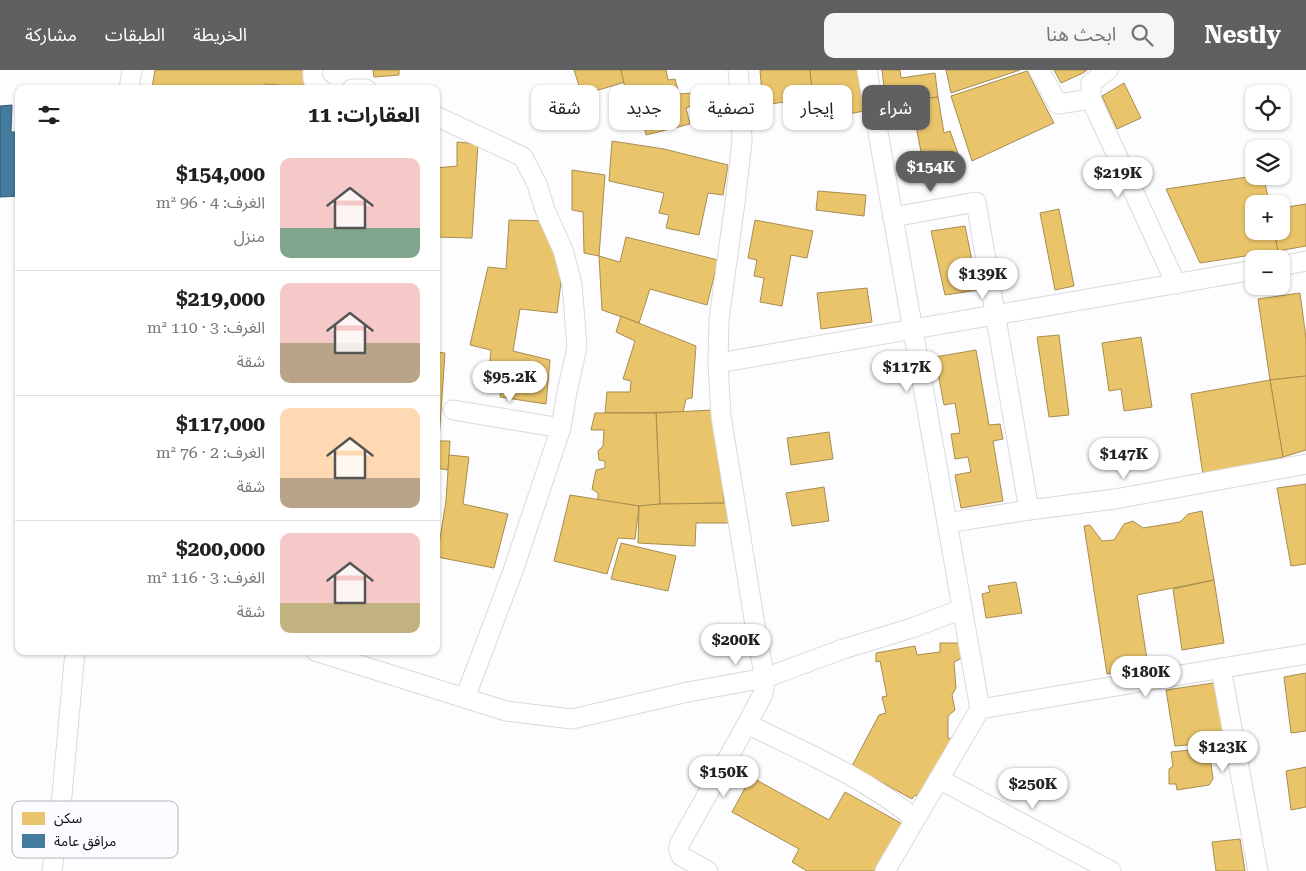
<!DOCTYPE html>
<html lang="ar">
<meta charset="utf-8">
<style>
:root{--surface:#fff;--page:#f6f6f6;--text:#202124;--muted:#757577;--line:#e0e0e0;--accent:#606061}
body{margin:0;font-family:"Roboto Serif","Noto Sans Arabic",serif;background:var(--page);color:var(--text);direction:rtl;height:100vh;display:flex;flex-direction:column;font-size:19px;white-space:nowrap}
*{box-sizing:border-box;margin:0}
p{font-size:16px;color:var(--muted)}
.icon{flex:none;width:28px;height:28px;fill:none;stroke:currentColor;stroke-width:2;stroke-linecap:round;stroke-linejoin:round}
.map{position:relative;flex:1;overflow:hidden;direction:ltr}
.sheet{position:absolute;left:15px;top:15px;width:425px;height:570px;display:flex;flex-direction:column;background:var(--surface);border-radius:10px;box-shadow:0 1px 4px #0004;direction:rtl}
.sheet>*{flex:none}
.top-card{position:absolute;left:455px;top:15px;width:475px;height:45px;direction:rtl;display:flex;gap:10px}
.buttons{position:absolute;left:1245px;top:15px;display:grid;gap:10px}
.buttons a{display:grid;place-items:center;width:45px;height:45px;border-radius:10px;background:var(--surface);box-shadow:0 1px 4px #0004;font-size:25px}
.price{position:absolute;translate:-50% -42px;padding:0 11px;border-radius:18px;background:#fff;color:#222;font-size:16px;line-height:32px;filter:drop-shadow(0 1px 2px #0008)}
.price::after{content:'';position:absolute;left:50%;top:30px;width:15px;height:11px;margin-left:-8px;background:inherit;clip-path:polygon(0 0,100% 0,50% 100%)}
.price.on{background:var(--accent);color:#fff}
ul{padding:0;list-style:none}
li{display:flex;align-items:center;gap:15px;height:125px;padding:0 20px}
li+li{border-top:1px solid var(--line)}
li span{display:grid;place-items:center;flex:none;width:140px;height:100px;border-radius:10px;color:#555}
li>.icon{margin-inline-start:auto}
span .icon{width:60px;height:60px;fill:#fffc;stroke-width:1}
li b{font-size:21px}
h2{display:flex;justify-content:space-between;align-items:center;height:60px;padding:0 20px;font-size:21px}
.chip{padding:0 18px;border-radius:10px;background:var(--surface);box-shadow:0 1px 4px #0004;font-size:18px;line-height:45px}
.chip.on{background:var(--accent);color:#fff}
header{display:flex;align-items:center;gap:30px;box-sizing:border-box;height:70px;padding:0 25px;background:var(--accent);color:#fff}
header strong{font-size:24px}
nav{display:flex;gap:28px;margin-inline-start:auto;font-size:18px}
.search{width:350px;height:45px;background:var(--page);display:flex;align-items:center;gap:12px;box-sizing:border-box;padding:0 18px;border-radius:10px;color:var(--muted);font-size:19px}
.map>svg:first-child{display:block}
.homes{fill:#e9c46a;stroke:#a78d4e}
.public{fill:#457b9d;stroke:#345a72}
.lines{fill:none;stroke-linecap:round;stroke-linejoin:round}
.street-casing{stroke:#dadadb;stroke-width:21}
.street{stroke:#fff;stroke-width:19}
.key{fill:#fcfbff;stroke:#b4b3b6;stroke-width:1}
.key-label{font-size:14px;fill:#0c0c0d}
</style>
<header>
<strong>Nestly</strong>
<div class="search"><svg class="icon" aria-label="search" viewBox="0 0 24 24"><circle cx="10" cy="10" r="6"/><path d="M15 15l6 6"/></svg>ابحث هنا</div>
<nav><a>الخريطة</a><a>الطبقات</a><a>مشاركة</a></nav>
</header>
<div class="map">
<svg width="1306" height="801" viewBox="0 0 1306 801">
<rect width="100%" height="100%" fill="#fdfcfe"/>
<!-- homes -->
<g class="homes">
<path d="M 155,0 L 305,0 L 304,17 L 265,14 L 265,19 L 152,18 Z"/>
<path d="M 373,0 L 399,0 L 399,5 L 374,7 Z"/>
<path d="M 574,0 L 621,0 L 625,12 L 582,25 Z"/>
<path d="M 621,0 L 666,0 L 668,10 L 675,9 L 679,24 L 691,23 L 691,36 L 686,38 L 690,54 L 646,65 L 639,35 L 629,36 Z"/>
<path d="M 760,0 L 810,0 L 813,28 L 763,35 Z"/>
<path d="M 810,0 L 864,0 L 870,40 L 815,50 Z"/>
<path d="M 882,0 L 900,0 L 901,8 L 935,3 L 938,27 L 886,33 Z"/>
<path d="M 946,0 L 1020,0 L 951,23 Z"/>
<path d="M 1054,0 L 1087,0 L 1083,3 L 1061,13 Z"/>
<path d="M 1027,1 L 1054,53 L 972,91 L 951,26 Z"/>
<path d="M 1124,13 L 1141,48 L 1117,59 L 1102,26 Z"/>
<path d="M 938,27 L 944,63 L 950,61 L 962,95 L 940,101 L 933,81 L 921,82 L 911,30 Z"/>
<path d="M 612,71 L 664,79 L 728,95 L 723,125 L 708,123 L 699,165 L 666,158 L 669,145 L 659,143 L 664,123 L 609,111 Z"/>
<path d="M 457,72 L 478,74 L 472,168 L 436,167 L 436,98 L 457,96 Z"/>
<path d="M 572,100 L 605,105 L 599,186 L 584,183 L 583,142 L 572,140 Z"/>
<path d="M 1254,106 L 1263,106 L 1270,134 L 1254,134 L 1254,161 L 1274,161 L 1278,181 L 1200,193 L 1166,119 Z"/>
<path d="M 818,121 L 866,125 L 864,146 L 816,140 Z"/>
<path d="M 1306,134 L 1306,176 L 1278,181 L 1274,161 L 1281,161 L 1281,138 Z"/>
<path d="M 1059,139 L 1074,216 L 1055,220 L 1040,143 Z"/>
<path d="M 509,150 L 544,151 L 562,205 L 557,243 L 520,239 L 513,281 L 550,290 L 546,334 L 500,327 L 505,301 L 489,299 L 491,280 L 470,275 L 488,197 L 506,199 Z"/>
<path d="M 755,150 L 813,161 L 807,188 L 791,185 L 782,236 L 760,232 L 764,208 L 754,206 L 757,190 L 748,188 Z"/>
<path d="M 965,156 L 978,220 L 945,225 L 931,161 Z"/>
<path d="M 626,167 L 718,190 L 707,235 L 650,219 L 639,253 L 602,240 L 599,186 L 620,192 Z"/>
<path d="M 867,218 L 872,252 L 821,259 L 817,223 Z"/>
<path d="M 1300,223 L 1306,268 L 1306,306 L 1270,310 L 1258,229 Z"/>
<path d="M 621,246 L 696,276 L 692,328 L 686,329 L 683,342 L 605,343 L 607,322 L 630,322 L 631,311 L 623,309 L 635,271 L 616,262 Z"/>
<path d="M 1059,265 L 1069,345 L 1049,347 L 1037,267 Z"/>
<path d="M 1141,267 L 1152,337 L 1124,341 L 1121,319 L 1109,321 L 1102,273 Z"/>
<path d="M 976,280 L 989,355 L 1000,354 L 1003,369 L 993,371 L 1003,431 L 961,438 L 955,405 L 971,402 L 968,387 L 955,389 L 951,364 L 960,363 L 955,333 L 944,335 L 935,287 Z"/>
<path d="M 436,282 L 445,283 L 439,371 L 450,371 L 448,400 L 436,398 Z"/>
<path d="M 1306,306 L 1306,380 L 1283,387 L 1270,310 Z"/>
<path d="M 1270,310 L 1283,387 L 1203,405 L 1191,324 Z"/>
<path d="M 713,340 L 721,393 L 724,433 L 660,434 L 656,343 Z"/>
<path d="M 595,343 L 656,343 L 660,434 L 639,436 L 598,430 L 598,423 L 592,419 L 596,400 L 605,398 L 605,391 L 599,390 L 598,381 L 603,376 L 604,360 L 591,360 Z"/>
<path d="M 829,362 L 833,389 L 791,395 L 787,368 Z"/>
<path d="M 449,385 L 469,387 L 463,434 L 508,444 L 494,498 L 437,487 L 446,431 Z"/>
<path d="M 1306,414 L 1306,494 L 1291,496 L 1277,418 Z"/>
<path d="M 824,417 L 829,451 L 792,456 L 786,423 Z"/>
<path d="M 570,425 L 639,436 L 635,469 L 618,468 L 607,504 L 554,491 Z"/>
<path d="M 730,433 L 729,453 L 696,453 L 695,476 L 638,473 L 639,436 L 660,434 Z"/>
<path d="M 1202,441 L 1214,510 L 1137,525 L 1148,596 L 1107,604 L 1084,456 L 1090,455 L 1102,471 L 1114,470 L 1124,454 L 1133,451 L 1143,458 L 1180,452 L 1188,444 Z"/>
<path d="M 621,473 L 676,486 L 668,521 L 611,509 Z"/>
<path d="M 1214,510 L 1224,573 L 1182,580 L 1173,519 Z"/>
<path d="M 1016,512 L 1022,543 L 986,548 L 982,524 L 990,522 L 988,516 Z"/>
<path d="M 940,573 L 961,573 L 962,588 L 954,592 L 956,618 L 952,625 L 955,640 L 948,646 L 948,668 L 962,672 L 926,730 L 915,725 L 912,729 L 852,696 L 879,645 L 886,643 L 882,627 L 887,626 L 880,591 L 876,592 L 876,583 L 915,576 L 917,585 L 940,582 Z"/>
<path d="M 1306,603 L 1306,661 L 1291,663 L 1284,607 Z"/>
<path d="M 1220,612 L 1230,671 L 1175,676 L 1166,620 Z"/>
<path d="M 1209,678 L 1213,709 L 1209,715 L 1177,720 L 1176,714 L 1169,714 L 1169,699 L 1173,696 L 1171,682 Z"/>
<path d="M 1306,697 L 1306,737 L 1291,740 L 1286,701 Z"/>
<path d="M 751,707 L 829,750 L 845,722 L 906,756 L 881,801 L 807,801 L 792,792 L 799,779 L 732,742 Z"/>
<path d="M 1240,769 L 1245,801 L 1216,801 L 1212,772 Z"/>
</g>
<!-- public -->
<path class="public" d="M 12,35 L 11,62 L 19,62 L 19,126 L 0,127 L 0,36 Z"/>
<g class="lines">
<defs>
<g id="street">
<path d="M 313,0 C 312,9 313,14 321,19"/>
<path d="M 738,0 L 740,20 L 742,71 L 735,133 L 719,249 L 718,293 L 721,346 L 758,573 L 765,608 L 763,624 L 747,654 C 804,682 866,708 915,749"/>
<path d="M 867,0 L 980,639 L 885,801"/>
<path d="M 1039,0 L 1058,34 L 1091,29"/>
<path d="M 1108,0 L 1091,13 L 1091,29 L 1176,214"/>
<path d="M 129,19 L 132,0"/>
<path d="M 352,19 L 366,19"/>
<path d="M 436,46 L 523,87 L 537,114 L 545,140 L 563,180 L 572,214 L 577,277 L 567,322 L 561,358 L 513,501 L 465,628"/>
<path d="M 893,147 L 976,132 L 1029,440"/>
<path d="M 1281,196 L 1306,191"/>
<path d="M 718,293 L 1254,200"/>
<path d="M 453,340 L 561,358"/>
<path d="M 947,453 L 1029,440 L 1115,429 L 1306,394"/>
<path d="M 315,581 L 506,641 L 572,649 L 688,622 L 765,608 L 843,579 L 912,558 L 962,539"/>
<path d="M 1221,598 L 1258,801"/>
<path d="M 980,639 L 1306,584"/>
<path d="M 939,709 L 1111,801"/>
<path d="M 52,801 L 62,725 L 75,581"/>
<path d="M 708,801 L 681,786 L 679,781 L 679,775 L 747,654"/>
</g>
</defs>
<!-- street casing -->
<use href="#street" class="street-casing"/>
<!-- street -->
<use href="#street" class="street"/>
</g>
<!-- legend -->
<rect x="12" y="731" width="166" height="57" rx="8" class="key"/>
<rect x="22" y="742" width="23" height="13" fill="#e9c46a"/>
<rect x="22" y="764" width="23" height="14" fill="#457b9d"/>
<g class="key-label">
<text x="54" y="753">سكن</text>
<text x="54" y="776">مرافق عامة</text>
</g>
</svg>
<div class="buttons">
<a><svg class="icon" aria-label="locate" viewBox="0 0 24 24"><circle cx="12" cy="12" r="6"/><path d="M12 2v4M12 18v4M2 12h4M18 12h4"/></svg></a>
<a><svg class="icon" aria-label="layers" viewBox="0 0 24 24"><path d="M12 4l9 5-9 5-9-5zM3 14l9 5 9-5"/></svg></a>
<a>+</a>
<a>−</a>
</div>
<b class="price on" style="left:931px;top:123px">$154K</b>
<b class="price" style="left:1118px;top:129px">$219K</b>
<b class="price" style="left:983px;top:230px">$139K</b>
<b class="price" style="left:907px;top:323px">$117K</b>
<b class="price" style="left:510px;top:333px">$95.2K</b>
<b class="price" style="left:1124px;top:410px">$147K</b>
<b class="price" style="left:736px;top:596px">$200K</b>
<b class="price" style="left:1146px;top:628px">$180K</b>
<b class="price" style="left:1223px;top:703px">$123K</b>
<b class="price" style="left:724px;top:728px">$150K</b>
<b class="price" style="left:1033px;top:740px">$250K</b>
<div class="top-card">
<a class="chip on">شراء</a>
<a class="chip">إيجار</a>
<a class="chip">تصفية</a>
<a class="chip">جديد</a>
<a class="chip">شقة</a>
</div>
<section class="sheet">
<h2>العقارات: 11<svg class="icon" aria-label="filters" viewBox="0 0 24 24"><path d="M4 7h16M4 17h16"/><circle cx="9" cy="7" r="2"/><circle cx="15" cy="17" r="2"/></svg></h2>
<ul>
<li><span style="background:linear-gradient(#f6c9c9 70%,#7fa58c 0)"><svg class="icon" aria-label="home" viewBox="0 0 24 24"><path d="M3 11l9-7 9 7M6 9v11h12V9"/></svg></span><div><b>$154,000</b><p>الغرف: 4 · 96 m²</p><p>منزل</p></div></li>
<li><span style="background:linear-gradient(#f6c9c9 60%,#b9a48a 0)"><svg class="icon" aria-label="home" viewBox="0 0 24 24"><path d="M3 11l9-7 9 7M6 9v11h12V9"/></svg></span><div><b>$219,000</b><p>الغرف: 3 · 110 m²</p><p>شقة</p></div></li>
<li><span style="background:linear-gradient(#ffd9b3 70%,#b9a48a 0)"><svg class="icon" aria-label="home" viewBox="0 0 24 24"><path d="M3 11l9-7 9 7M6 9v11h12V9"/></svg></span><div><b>$117,000</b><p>الغرف: 2 · 76 m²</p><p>شقة</p></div></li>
<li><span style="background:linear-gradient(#f6c9c9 70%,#c2b280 0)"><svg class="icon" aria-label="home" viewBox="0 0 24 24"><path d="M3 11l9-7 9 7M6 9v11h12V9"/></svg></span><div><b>$200,000</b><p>الغرف: 3 · 116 m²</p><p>شقة</p></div></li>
</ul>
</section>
</div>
